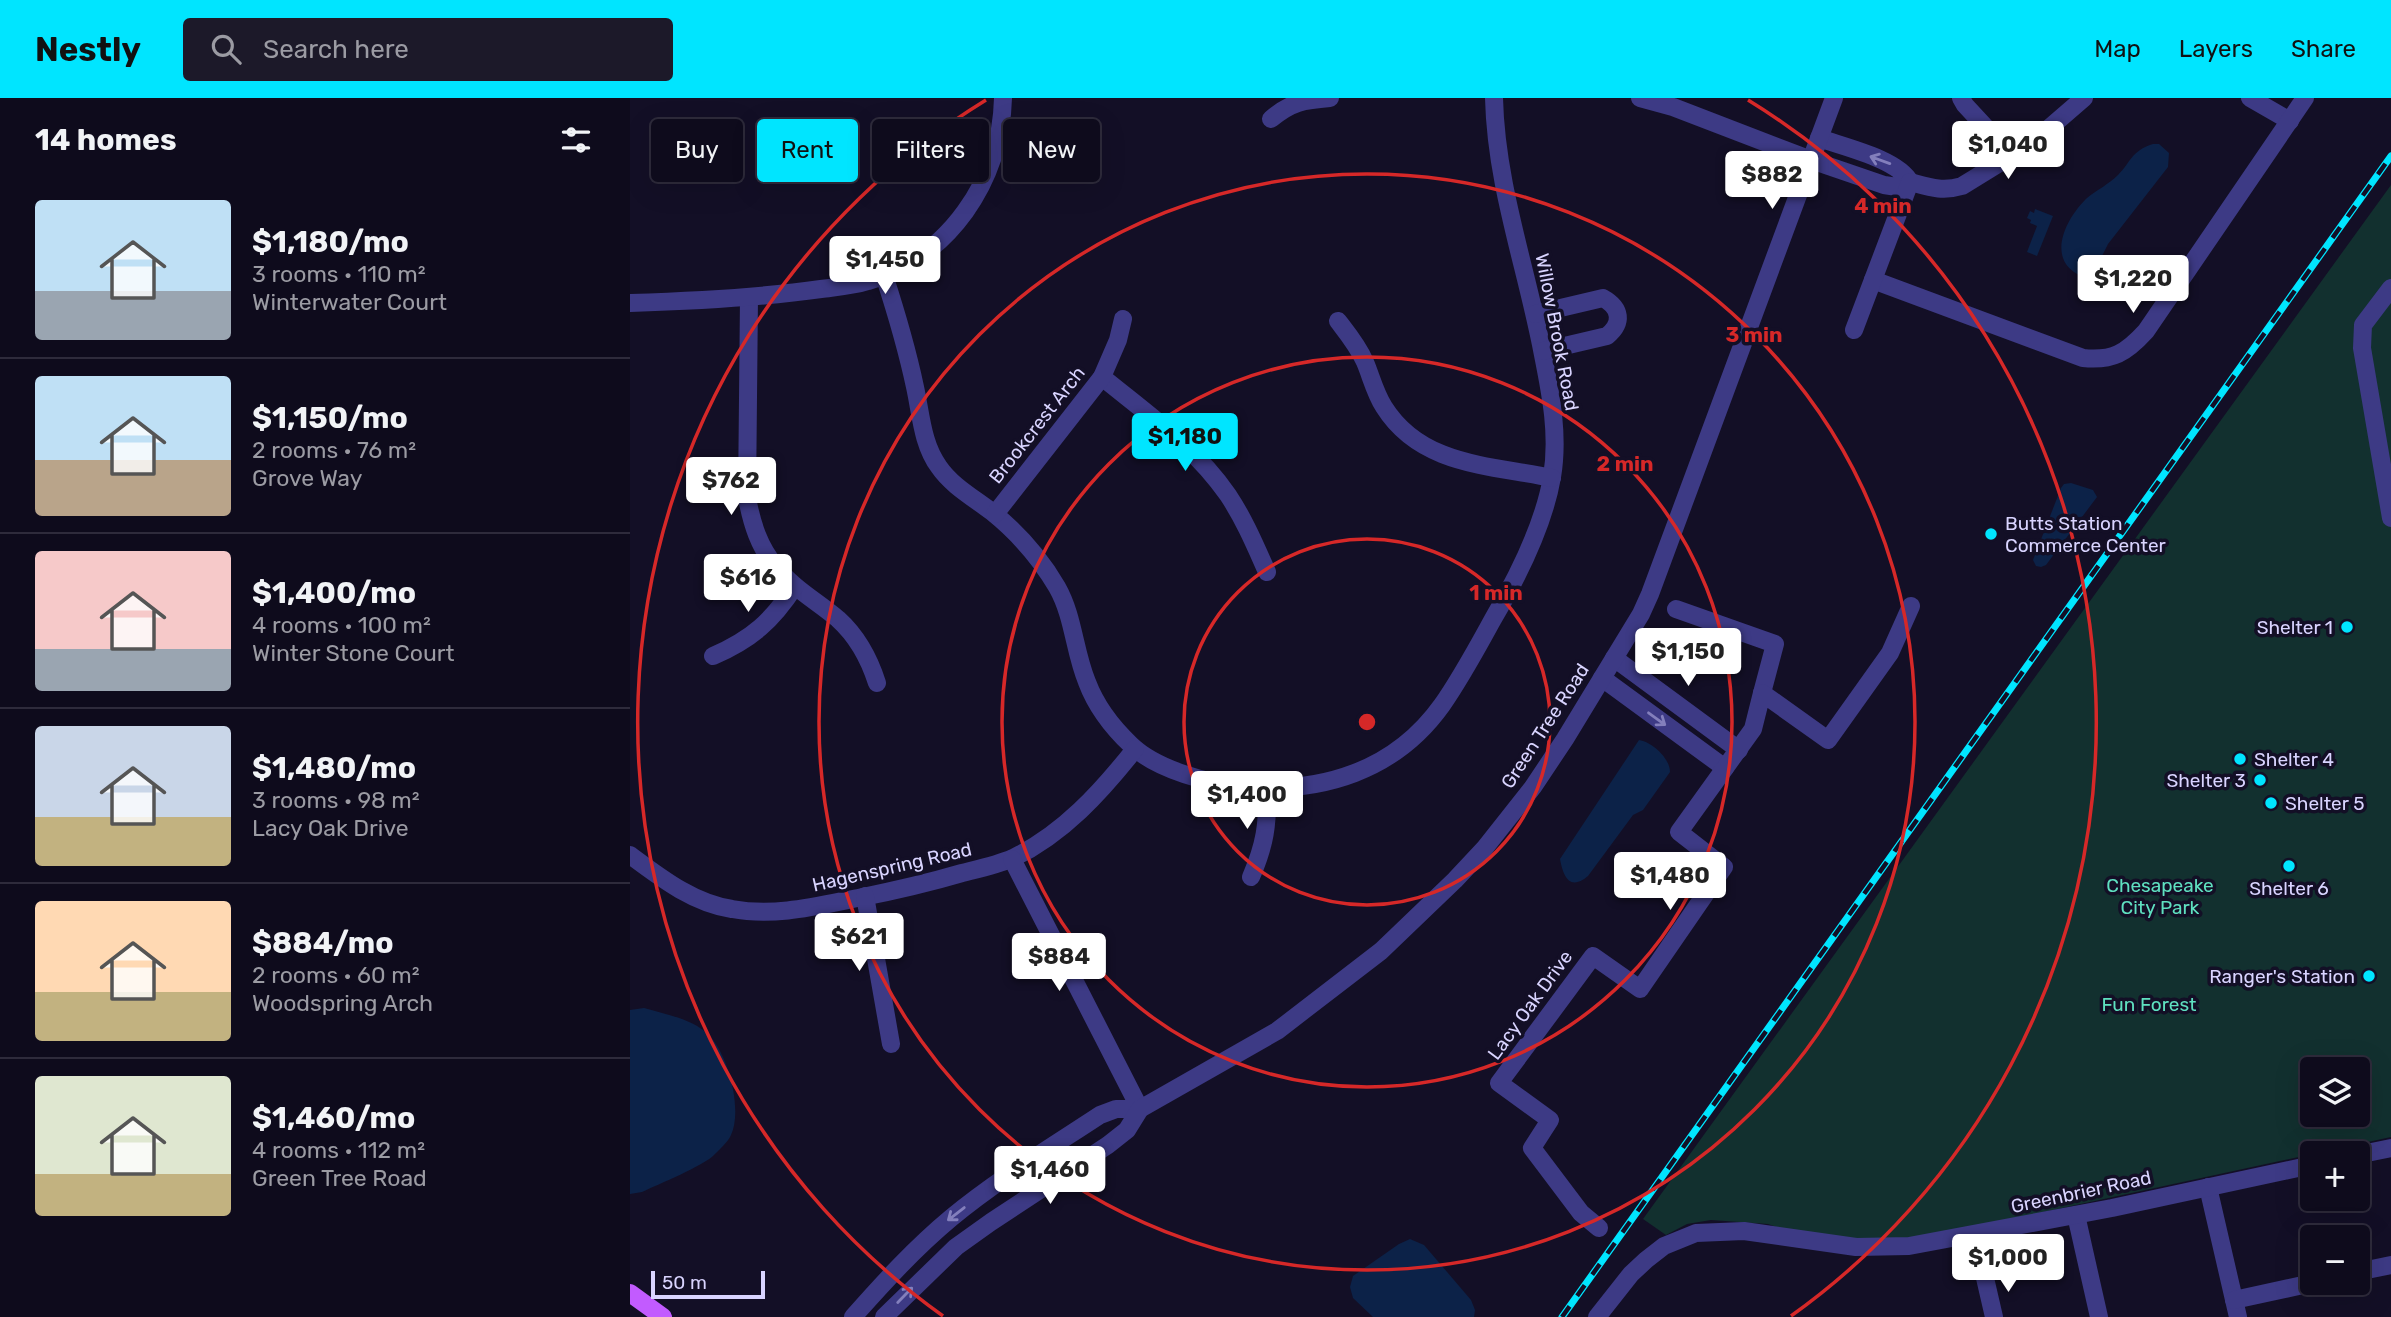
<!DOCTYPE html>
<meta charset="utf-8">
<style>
:root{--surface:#0e0b1c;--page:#1c1929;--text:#f1f3f6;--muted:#9b9ba3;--line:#2e2b3b;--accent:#00e5ff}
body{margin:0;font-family:Rubik,sans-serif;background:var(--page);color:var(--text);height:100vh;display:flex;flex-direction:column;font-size:26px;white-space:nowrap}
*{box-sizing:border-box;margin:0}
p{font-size:23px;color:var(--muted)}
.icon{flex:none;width:38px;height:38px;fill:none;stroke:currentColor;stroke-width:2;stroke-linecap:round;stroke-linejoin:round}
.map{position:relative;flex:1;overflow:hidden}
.side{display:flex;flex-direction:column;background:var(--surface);width:630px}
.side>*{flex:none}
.banner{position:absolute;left:21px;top:21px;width:665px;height:63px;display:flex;gap:14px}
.fabs{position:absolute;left:1670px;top:959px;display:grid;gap:14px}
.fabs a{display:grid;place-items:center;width:70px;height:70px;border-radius:7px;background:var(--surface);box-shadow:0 7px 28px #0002,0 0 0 2px var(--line);font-size:35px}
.scale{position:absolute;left:21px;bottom:18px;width:114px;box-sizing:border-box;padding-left:7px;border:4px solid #d9d4ff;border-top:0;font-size:19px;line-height:24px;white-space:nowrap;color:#d9d4ff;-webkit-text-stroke:5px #130f26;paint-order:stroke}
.price{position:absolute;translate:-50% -60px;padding:0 16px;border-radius:7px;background:#fff;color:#222;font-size:23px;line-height:46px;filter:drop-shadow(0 2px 4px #0008)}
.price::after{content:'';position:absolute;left:50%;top:42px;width:21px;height:16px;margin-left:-10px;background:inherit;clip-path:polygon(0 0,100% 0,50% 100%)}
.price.on{background:var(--accent);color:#111}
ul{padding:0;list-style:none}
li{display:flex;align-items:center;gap:21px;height:175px;padding:0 35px}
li+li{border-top:2px solid var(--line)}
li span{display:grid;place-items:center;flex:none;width:196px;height:140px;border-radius:7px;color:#555}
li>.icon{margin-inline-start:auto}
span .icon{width:84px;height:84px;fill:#fffc;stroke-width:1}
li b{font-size:30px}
h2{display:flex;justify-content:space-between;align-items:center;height:84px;padding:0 35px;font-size:30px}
.chip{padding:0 24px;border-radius:7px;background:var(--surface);box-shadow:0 7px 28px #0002,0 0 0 2px var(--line);font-size:24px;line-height:63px}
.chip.on{background:var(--accent);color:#111}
header{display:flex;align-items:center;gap:42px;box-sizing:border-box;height:98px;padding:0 35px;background:var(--accent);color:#111}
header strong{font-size:33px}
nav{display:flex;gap:38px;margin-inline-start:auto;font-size:24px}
.search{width:490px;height:63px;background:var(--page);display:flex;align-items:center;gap:18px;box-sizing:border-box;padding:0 24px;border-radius:7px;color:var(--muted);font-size:26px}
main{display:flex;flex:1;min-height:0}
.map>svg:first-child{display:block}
.green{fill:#12302f;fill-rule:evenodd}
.water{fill:#0c2248}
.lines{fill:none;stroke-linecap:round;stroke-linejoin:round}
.minor{stroke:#3d3a85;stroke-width:18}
.tertiary{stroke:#3d3a85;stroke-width:18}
.primary{stroke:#c25bff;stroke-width:18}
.rail-casing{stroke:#00e5ff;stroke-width:7}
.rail{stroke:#130f26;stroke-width:4.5;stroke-dasharray:13;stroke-linecap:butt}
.oneway{stroke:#837fbc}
.ring{fill:none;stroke:#d62828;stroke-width:3.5}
.poi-dot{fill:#00e5ff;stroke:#130f26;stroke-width:2.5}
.labels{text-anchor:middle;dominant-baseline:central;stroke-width:7;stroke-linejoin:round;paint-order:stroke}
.street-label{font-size:19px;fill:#d9d4ff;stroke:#130f26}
.poi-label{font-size:19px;fill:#d9d4ff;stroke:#130f26;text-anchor:start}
.park-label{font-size:19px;fill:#5fe0c0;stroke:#130f26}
.centre{fill:#d62828;stroke:#130f26;stroke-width:3.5}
.ring-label{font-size:21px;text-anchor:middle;font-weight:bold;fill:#d62828;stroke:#130f26;stroke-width:7;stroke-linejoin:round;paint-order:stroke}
</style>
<header>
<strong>Nestly</strong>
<div class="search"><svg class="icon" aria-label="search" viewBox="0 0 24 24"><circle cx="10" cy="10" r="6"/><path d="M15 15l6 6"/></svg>Search here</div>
<nav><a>Map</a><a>Layers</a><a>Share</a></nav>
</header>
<main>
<section class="side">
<h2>14 homes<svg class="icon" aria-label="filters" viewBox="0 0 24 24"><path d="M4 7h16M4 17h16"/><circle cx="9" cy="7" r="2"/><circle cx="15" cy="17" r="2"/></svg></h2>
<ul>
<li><span style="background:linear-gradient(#bfe0f5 65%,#9aa5b1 0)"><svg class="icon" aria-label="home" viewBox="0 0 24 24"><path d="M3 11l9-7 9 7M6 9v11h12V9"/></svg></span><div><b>$1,180/mo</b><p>3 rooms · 110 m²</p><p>Winterwater Court</p></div></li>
<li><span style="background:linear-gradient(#bfe0f5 60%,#b9a48a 0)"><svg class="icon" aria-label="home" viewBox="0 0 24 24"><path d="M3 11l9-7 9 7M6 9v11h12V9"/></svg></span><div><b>$1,150/mo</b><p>2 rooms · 76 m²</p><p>Grove Way</p></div></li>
<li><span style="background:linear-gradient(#f6c9c9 70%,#9aa5b1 0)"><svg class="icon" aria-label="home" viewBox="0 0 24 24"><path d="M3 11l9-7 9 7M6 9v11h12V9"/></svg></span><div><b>$1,400/mo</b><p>4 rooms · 100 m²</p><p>Winter Stone Court</p></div></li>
<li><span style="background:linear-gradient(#c9d6e8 65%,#c2b280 0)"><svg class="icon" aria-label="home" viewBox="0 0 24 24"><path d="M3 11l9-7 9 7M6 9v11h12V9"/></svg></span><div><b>$1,480/mo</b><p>3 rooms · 98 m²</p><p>Lacy Oak Drive</p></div></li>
<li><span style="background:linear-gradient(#ffd9b3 65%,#c2b280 0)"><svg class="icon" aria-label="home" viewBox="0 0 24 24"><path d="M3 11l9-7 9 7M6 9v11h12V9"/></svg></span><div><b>$884/mo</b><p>2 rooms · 60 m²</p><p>Woodspring Arch</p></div></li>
<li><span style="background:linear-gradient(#dfe7d0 70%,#c2b280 0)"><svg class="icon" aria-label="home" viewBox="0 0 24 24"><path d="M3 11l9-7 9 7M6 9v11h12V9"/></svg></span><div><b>$1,460/mo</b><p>4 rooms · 112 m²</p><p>Green Tree Road</p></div></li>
</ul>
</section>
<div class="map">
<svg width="1761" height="1219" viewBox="0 0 1761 1219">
<rect width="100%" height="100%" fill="#130f26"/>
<!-- green -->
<path class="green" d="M 1761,87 L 1761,1039 L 1377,1122 L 1273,1141 L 1209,1140 L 1163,1135 L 1138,1126 L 1081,1122 L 1057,1126 L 1036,1137 L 1013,1121 ZM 1682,971 L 1727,971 L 1727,1017 L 1682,1017 Z"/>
<!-- water -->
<g class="water">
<path d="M 1523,46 L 1529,46 L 1539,55 L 1538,69 L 1478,146 L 1464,174 C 1457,179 1452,180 1444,174 C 1417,155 1439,117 1457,100 C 1467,92 1479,86 1488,77 C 1501,64 1501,53 1523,46 Z"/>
<path d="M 1405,111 L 1423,118 L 1407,158 L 1397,154 L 1407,128 L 1400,125 L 1401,122 L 1397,120 L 1400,113 L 1404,115 Z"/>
<path d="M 1441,385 L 1463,392 L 1467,399 L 1416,467 L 1411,469 L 1406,468 L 1403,462 L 1431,390 L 1434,386 Z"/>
<path d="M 1009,642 C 1022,644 1040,660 1040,674 L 1013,712 L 1003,717 L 958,778 C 939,794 933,777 930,761 Z"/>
<path d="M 14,910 C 35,916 62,921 78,936 C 98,956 113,1011 101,1037 C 98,1044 89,1052 84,1057 C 73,1068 29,1086 12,1094 L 0,1096 L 0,912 Z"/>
<path d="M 780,1141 L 794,1147 L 841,1202 L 845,1212 L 844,1219 L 743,1219 L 723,1200 L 720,1189 L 723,1178 L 769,1146 Z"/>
</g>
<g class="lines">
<!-- minor -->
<g class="minor">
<path d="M 1010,0 L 1043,9 L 1181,62 L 1254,87 L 1267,89 L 1280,84 C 1268,61 1214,49 1189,40"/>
<path d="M 1331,0 L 1335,7 L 1360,34 L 1377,61"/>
<path d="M 1620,0 L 1660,23"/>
<path d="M 641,21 C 661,4 674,2 700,0"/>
<path d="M 254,177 C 266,214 277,251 285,289 C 291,316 292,346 309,369 C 322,388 344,400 362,414 C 388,435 410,460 427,489 C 444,519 444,553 457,584 C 466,608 483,630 501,647 C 527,672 580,686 615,689 C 692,695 765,673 812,607 C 831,580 847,550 863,521 C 887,480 914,426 922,379 C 929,338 921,297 913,257 C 897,171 866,88 864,0"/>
<path d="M 1243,182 L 1453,260 C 1483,263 1496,255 1516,233 L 1675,0"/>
<path d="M 1761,190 L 1733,227 L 1732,250 L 1761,420"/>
<path d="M 119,199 L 117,400 C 122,426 129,449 146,469 C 163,490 188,504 208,521 C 228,539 239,560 247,585"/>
<path d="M 0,205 C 63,203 128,200 191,191 C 206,189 223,188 238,183 C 319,159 371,83 373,0"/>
<path d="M 905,216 L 973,200 C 991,210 993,225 977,238 L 913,253"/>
<path d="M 708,223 C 718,236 728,248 735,264 C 741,278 745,295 754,309 C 791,368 860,367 922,380"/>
<path d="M 1224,232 L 1280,84 C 1299,89 1312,94 1332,88 L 1402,45 L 1454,0"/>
<path d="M 472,279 C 516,315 565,349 598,397 C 614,421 625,447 637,474"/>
<path d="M 365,416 L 472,279 L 488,242 L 493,221"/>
<path d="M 1046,511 L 1145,546 L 1132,595"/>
<path d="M 83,558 C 122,541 142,523 165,488"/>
<path d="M 984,560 L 1109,652"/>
<path d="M 972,580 L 1095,670"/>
<path d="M 0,757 C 31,780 63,805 102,811 C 145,819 187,808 228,800 C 263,793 298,785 332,775 C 348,771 367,767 383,760 C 433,736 471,694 505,651"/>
<path d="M 382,761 L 510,1011"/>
<path d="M 621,779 C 635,747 638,726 637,691"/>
<path d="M 235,798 L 261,946"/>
<path d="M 1727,1057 L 1761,1050"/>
<path d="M 1578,1089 L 1608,1219"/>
<path d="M 1446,1117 L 1469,1219"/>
<path d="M 969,1130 L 951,1115 L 902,1050 L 920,1022 L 869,985 L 963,858 L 1010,891 L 1094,769 L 1049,734 L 1123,631 L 1132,595 L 1198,642 L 1260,555 L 1281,508"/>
<path d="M 1727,1174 L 1761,1167"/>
<path d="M 1355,1180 L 1364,1219"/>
<path d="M 1604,1202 L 1682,1185"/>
<path d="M 967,1219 L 1001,1176 L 1016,1162 L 1034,1148 L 1066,1135 L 1114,1133 L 1226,1149 L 1279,1148 L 1482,1110 L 1682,1067"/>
</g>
<!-- tertiary -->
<g class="tertiary">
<path d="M 223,1219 C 254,1184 285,1150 321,1120 C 367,1082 420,1050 470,1017 L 486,1011 L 510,1011"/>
<path d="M 254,1219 L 326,1149 L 361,1124 L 478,1047 L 497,1032 L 510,1011 L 647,933 L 751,853 L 825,782 L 854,751 L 903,689 L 935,641 L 1011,516 L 1020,496 L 1204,0"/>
</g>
<!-- primary -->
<path class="primary" d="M 0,1195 L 33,1219"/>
<defs>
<path id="rail" d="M 932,1219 L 1761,58"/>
</defs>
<!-- rail casing -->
<use href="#rail" class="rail-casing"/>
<!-- rail -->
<use href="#rail" class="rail"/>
</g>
<!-- one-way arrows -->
<defs><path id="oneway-shaft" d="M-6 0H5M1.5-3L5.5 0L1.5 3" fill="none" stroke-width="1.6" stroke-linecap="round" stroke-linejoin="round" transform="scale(1.75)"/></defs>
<g class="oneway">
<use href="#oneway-shaft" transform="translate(1250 62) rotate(-160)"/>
<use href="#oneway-shaft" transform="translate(1027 621) rotate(36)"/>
<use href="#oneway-shaft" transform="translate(326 1116) rotate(142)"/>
<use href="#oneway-shaft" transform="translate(275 1197) rotate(-46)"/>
</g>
<!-- distance rings -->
<g class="ring">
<circle cx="737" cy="624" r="183"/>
<circle cx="737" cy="624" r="365"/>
<circle cx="737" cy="624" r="548"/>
<path d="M313 1218A730 730 0 0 1 356 2M1118 2A730 730 0 0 1 1161 1218"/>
</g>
<!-- markers -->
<g class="poi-dot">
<circle cx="1361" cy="436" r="7"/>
<circle cx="1717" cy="529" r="7"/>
<circle cx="1610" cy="661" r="7"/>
<circle cx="1630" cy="682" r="7"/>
<circle cx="1641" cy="705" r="7"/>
<circle cx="1659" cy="768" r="7"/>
<circle cx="1739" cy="878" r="7"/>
</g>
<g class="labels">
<!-- street labels -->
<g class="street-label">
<text transform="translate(927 234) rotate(79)">Willow Brook Road</text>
<text transform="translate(407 327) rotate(-52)">Brookcrest Arch</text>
<text transform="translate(915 628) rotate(-57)">Green Tree Road</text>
<text transform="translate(262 769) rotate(-13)">Hagenspring Road</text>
<text transform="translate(900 907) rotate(-54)">Lacy Oak Drive</text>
<text transform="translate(1451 1094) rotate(-12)">Greenbrier Road</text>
</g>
<!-- poi labels -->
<g class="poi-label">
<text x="1375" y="425">Butts Station<tspan x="1375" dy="22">Commerce Center</tspan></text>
<text x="1703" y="529" text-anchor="end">Shelter 1</text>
<text x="1624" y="661">Shelter 4</text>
<text x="1616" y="682" text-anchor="end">Shelter 3</text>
<text x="1655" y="705">Shelter 5</text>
<text x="1659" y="790" text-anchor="middle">Shelter 6</text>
<text x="1725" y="878" text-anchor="end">Ranger's Station</text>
</g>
<!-- park labels -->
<g class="park-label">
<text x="1530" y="787">Chesapeake<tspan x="1530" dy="22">City Park</tspan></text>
<text x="1519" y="906">Fun Forest</text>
</g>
</g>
<circle cx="737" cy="624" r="10" class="centre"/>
<g class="ring-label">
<text x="1253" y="115">4 min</text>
<text x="1124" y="244">3 min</text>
<text x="995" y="373">2 min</text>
<text x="866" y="502">1 min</text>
</g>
</svg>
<div class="fabs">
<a><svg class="icon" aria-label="layers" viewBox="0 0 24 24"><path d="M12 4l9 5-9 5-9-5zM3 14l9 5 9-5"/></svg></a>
<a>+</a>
<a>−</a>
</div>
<div class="scale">50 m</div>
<b class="price" style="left:1378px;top:83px">$1,040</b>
<b class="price" style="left:1142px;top:113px">$882</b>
<b class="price" style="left:255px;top:198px">$1,450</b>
<b class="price" style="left:1503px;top:217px">$1,220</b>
<b class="price on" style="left:555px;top:375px">$1,180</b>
<b class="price" style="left:101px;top:419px">$762</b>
<b class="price" style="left:118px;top:516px">$616</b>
<b class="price" style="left:1058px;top:590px">$1,150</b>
<b class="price" style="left:617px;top:733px">$1,400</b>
<b class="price" style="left:1040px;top:814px">$1,480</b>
<b class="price" style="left:229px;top:875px">$621</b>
<b class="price" style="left:429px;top:895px">$884</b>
<b class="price" style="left:420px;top:1108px">$1,460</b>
<b class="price" style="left:1378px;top:1196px">$1,000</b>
<div class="banner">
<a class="chip">Buy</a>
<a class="chip on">Rent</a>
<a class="chip">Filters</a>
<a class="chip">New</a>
</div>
</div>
</main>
